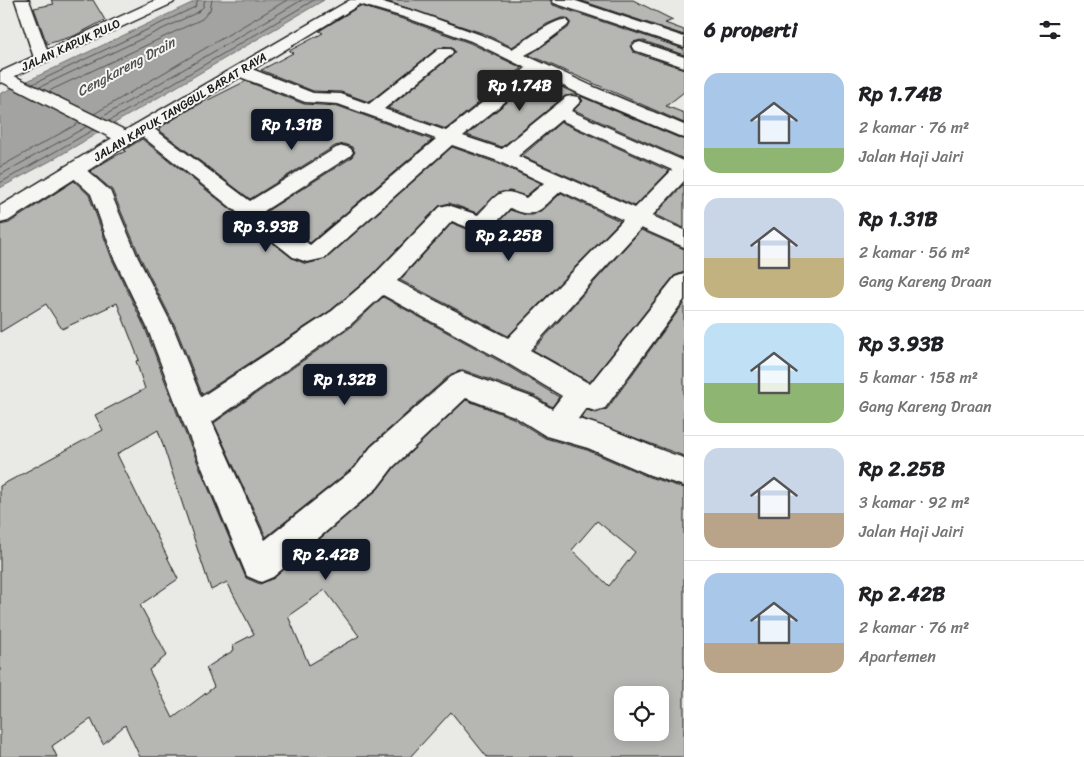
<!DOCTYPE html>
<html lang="id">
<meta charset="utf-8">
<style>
:root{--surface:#fff;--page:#f2f2f2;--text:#202124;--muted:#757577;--line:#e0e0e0;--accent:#111827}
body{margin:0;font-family:Sriracha,sans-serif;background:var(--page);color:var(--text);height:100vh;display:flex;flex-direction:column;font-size:19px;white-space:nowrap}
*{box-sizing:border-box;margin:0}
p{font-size:16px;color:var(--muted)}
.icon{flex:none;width:28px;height:28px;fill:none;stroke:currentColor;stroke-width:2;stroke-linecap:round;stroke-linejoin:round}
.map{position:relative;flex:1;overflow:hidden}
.sheet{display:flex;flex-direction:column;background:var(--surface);width:400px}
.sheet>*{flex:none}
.tools{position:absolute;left:614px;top:686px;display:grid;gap:10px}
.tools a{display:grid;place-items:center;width:55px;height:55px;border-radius:10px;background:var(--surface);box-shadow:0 2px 12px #0003;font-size:25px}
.price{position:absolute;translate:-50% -42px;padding:0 11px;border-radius:5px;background:var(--accent);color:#fff;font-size:16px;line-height:32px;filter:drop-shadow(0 1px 2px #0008)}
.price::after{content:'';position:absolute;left:50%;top:30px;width:15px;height:11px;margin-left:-8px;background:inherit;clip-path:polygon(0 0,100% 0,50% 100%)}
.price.current{background:#222;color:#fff}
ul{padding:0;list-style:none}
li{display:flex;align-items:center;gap:15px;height:125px;padding:0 20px}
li+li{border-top:1px solid var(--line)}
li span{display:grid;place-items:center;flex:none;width:140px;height:100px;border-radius:15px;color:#555}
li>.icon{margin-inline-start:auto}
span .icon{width:60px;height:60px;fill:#fffc;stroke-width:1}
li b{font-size:21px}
h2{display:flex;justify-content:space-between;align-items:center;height:60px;padding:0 20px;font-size:21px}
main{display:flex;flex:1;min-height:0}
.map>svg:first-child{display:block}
.water{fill:#a3a3a1;stroke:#6d6d6c}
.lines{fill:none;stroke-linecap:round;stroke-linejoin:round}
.shore{stroke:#525251;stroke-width:1}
.building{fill:#b6b6b3;stroke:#1c1c1c;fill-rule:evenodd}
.street-casing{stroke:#1c1c1c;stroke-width:3}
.secondary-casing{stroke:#1c1c1c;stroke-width:3}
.street{fill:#f6f6f2;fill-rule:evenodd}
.secondary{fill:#f6f6f2;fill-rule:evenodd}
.labels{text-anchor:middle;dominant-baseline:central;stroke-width:4;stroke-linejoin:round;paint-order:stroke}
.far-street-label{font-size:12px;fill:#1c1c1c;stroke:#f6f6f2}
.far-water-label{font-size:14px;font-style:italic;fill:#525251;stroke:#f6f6f2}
</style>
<main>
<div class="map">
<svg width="684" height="757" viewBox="0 0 684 757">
<rect width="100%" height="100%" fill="#e9e9e5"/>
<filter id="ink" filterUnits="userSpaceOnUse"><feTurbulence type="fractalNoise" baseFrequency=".02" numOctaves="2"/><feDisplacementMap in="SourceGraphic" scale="10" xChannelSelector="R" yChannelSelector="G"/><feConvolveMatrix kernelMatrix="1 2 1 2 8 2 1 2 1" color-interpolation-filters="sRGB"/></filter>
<g filter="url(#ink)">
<!-- water -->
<path class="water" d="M 198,0 L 324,0 L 52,160 L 0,188 L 0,94 Z"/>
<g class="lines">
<!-- shore -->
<g class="shore">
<path d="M 33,84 L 195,7 L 198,0"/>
<path d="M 40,87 L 198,12 L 203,7 L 205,0"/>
<path d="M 49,91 L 202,19 L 210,10 L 212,0"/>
<path d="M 94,114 L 287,0"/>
<path d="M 102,117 L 302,0"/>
<path d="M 109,121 L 314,0"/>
<path d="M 0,167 L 79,123"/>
<path d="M 0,175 L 86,127"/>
<path d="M 0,183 L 93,130"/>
</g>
</g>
<!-- building -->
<g class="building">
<path d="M 51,0 L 93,0 L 105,20 L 74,36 L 47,44 L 34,8 L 54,4 Z"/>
<path d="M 383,0 L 550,0 L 553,5 L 684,49 L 684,55 L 641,40 L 633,42 L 630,46 L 633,52 L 684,69 L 684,92 L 666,106 L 684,113 L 684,123 L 529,55 L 568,28 L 571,22 L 567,18 L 561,18 L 547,24 L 512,47 L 482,33 Z"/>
<path d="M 579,0 L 633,0 L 673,20 L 665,23 L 684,30 L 684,35 Z"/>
<path d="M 360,6 L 406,20 L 470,43 L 522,68 L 446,129 L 388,108 L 452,56 L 455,51 L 451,47 L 438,48 L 369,102 L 341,92 L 313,91 L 261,70 L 293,53 L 289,51 L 323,33 L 319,31 Z"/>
<path d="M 539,76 L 578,95 L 565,96 L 502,147 L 467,135 Z"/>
<path d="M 246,81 L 304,104 L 338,106 L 432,140 L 310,243 L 267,211 L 351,158 L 355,152 L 352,147 L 344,144 L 335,146 L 250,199 L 159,130 L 161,129 L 159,128 L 194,107 Z"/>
<path d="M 580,96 L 684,140 L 684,159 L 574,110 L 583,101 Z"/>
<path d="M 561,122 L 669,171 L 635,206 L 522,156 Z"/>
<path d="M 142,139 L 292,258 L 306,264 L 326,259 L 452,147 L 497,163 L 541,183 L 526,196 L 510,191 L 498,193 L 477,213 L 449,203 L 439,206 L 371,276 L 331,310 L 202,394 L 175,326 L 140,257 L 112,190 L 90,171 L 115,156 L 126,151 L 124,150 Z"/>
<path d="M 74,181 L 89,195 L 112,259 L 145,328 L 179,418 L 246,578 L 260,584 L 274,578 L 378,489 L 394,468 L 466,400 L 513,418 L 545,438 L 587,450 L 649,477 L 684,488 L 684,757 L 487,757 L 451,712 L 410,757 L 140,757 L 125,725 L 103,744 L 91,719 L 52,746 L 57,757 L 0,757 L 0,486 L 103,430 L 95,415 L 145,389 L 136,361 L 139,360 L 117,303 L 62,329 L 46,304 L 0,332 L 0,225 L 9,223 ZM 158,430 L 211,590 L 227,582 L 254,634 L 233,645 L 234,650 L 206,668 L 214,687 L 173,718 L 149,670 L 167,655 L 140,605 L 178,579 L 117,454 ZM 597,521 L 635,552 L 609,586 L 572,550 ZM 325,590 L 359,636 L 309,665 L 288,616 ZM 622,695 L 660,695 L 660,732 L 622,732 Z"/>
<path d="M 684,184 L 684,228 L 655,215 Z"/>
<path d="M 561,193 L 620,221 L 508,336 L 400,280 L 452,223 L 472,231 L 485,232 L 496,225 L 510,210 L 526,215 L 533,215 L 544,209 Z"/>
<path d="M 641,230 L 684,249 L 684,272 L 674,276 L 590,382 L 533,350 Z"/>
<path d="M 383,297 L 501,362 L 559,397 L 552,407 L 535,396 L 463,370 L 451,374 L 370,446 L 354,467 L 266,537 L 214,423 L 351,327 Z"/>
<path d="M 684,303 L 684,456 L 581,418 L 587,410 L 596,413 L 607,409 Z"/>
</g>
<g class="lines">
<defs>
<g id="street">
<path d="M 15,0 L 29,0 L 50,58 L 48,61 L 36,61 L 34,58 Z"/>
<path d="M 354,0 L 376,0 L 417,12 L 481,35 L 512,49 C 525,42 555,17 567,20 L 569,23 L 567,26 L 538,48 L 525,55 L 594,87 L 684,125 L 684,138 L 582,95 L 539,74 L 463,136 L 502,149 L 566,97 L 572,96 L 578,97 L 581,101 L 571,111 L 684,161 L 684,181 L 652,216 L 684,230 L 684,247 L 641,228 L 530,350 L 590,384 L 675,277 L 684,274 L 684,300 L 605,408 L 595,411 L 586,408 L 578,419 C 615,428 648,447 684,458 L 684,486 L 650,475 L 588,448 L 546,436 L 514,416 L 466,398 L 393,467 L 377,488 L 273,577 L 261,582 L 247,576 L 181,417 L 147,327 L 114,258 L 91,194 L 65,170 L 68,166 L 75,164 L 82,166 L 110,191 L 138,258 L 173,327 L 201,397 L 332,311 L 372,277 L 440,207 L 448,205 L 478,215 C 497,196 498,185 526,198 L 544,183 L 498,161 L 452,145 L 325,258 L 307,262 L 293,257 L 133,129 L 135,125 L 142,123 L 149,125 L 250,201 L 336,148 L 343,146 L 350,148 L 353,152 L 350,156 L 264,211 L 310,245 L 436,139 L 338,104 L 305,102 L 235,75 L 233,71 L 235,67 L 247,67 L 313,93 L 341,94 L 369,104 L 439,49 L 451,49 L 453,52 L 451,55 L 384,109 L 446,131 L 526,68 L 471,41 L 407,18 L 356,3 ZM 561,120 L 672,170 L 635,208 L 518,156 ZM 561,191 L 623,220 L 508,338 L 397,281 L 452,221 C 487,235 484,236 510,208 C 537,221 541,208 561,191 ZM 383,295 L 502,360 L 562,396 L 552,409 L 534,398 L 462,372 L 452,376 L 371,447 L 355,468 L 265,540 L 212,422 L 350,325 Z"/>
<path d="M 552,0 L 573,0 L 684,37 L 684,47 L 554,3 Z"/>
<path d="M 640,42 L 684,57 L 684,67 L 634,50 L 632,47 L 634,44 Z"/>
<path d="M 4,71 L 133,134 L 136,138 L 133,142 L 126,144 L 119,142 L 0,81 L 0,72 Z"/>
</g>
<g id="secondary">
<path d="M 156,0 L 175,0 L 173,3 L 0,83 L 0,72 Z"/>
<path d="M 350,0 L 367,0 L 133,142 L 8,221 L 0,223 L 0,206 L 119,134 Z"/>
</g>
</defs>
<!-- street casing -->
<use href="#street" class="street-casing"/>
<!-- secondary casing -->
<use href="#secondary" class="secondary-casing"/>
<!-- street -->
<use href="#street" class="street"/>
<!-- secondary -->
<use href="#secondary" class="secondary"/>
</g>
</g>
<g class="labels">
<!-- far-street labels -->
<g class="far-street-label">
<text transform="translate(71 45) rotate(-25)">JALAN KAPUK PULO</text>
<text transform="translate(180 107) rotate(-31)">JALAN KAPUK TANGGUL BARAT RAYA</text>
</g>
<!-- far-water labels -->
<g class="far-water-label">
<text transform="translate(126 67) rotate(-28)">Cengkareng Drain</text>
</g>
</g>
</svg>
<div class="tools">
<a><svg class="icon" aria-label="locate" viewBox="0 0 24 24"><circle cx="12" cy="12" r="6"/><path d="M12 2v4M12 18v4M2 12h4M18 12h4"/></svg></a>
</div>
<b class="price current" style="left:520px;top:112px">Rp 1.74B</b>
<b class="price" style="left:292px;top:151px">Rp 1.31B</b>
<b class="price" style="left:266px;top:253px">Rp 3.93B</b>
<b class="price" style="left:509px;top:262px">Rp 2.25B</b>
<b class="price" style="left:345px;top:406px">Rp 1.32B</b>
<b class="price" style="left:326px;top:581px">Rp 2.42B</b>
</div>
<section class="sheet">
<h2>6 properti<svg class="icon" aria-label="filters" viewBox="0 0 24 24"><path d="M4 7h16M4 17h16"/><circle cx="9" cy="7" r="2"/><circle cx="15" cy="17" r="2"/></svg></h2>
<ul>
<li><span style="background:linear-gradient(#a9c7e8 75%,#8fb573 0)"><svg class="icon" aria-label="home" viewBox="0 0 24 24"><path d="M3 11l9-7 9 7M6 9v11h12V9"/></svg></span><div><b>Rp 1.74B</b><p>2 kamar · 76 m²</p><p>Jalan Haji Jairi</p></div></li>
<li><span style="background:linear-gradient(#c9d6e8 60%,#c2b280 0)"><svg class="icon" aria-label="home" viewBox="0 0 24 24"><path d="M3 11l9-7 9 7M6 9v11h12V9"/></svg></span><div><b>Rp 1.31B</b><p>2 kamar · 56 m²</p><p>Gang Kareng Draan</p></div></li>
<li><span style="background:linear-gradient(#bfe0f5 60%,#8fb573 0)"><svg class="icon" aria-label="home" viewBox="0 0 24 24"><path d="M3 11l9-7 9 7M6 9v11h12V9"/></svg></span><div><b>Rp 3.93B</b><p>5 kamar · 158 m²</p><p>Gang Kareng Draan</p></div></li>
<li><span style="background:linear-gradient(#c9d6e8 65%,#b9a48a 0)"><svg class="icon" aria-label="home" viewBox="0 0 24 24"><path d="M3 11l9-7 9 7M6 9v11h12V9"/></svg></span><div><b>Rp 2.25B</b><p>3 kamar · 92 m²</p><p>Jalan Haji Jairi</p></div></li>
<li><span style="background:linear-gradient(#a9c7e8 70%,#b9a48a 0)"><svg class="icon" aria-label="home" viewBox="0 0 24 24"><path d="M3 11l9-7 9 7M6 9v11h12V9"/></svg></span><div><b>Rp 2.42B</b><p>2 kamar · 76 m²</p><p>Apartemen</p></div></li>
</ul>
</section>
</main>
